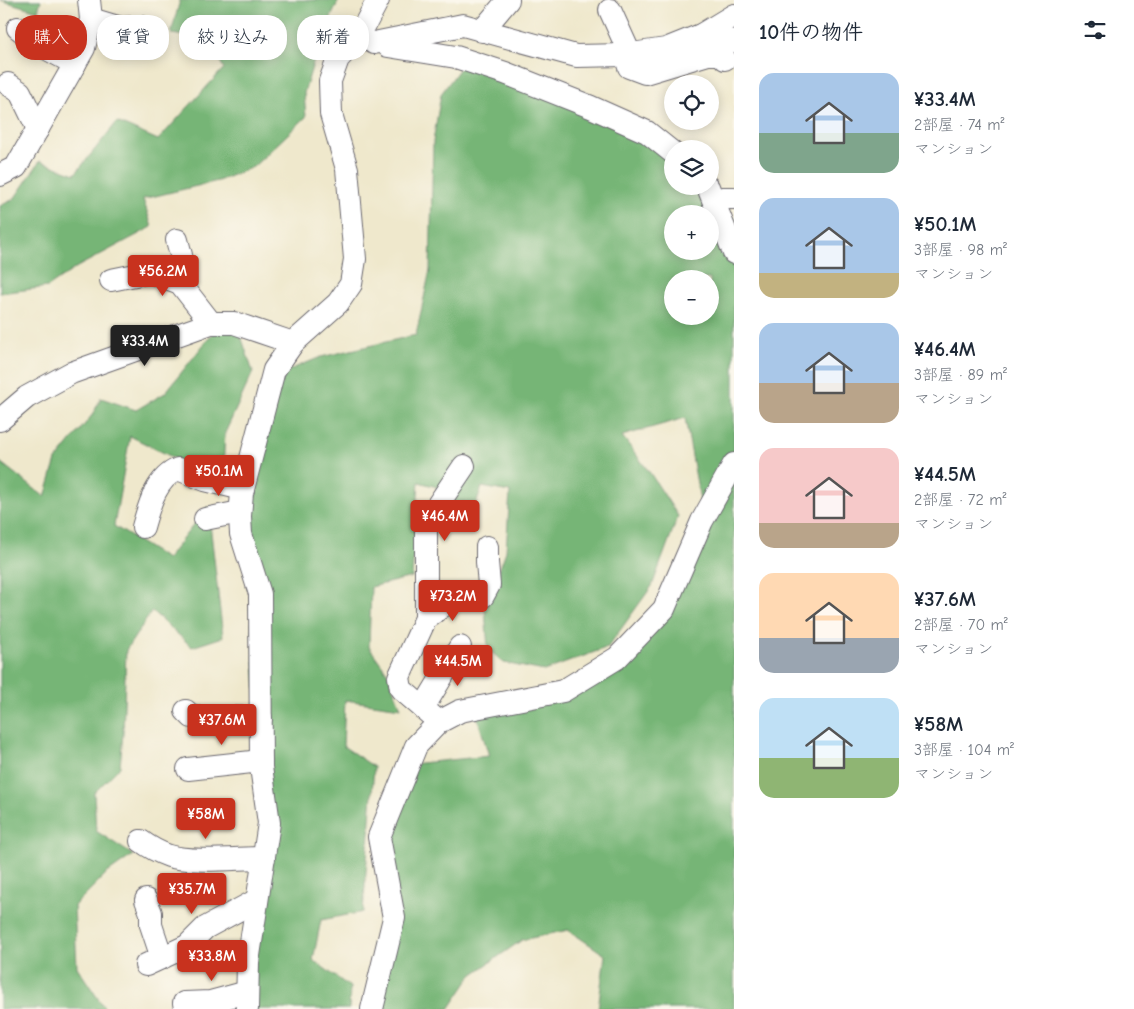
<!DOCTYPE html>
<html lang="ja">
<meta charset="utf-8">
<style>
:root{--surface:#fff;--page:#f6f6f7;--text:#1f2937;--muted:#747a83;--accent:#c8321e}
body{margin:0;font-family:"Comic Neue","Klee One",sans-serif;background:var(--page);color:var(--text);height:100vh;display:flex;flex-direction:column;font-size:19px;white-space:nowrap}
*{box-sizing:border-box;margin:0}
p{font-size:16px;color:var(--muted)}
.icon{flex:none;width:28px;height:28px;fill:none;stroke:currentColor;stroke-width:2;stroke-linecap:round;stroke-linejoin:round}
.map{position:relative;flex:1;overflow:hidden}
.drawer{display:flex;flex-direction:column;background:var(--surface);width:400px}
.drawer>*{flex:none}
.guide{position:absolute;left:15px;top:15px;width:475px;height:45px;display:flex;gap:10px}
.fabs{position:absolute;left:664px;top:75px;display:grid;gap:10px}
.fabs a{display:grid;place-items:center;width:55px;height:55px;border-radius:50%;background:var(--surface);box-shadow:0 2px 12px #0003;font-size:25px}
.price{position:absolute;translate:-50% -42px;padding:0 11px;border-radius:5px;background:var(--accent);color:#fff;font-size:16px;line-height:32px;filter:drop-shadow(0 1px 2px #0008)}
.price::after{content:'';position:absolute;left:50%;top:30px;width:15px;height:11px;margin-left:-8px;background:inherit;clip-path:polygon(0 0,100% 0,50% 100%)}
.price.selected{background:#222;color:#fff}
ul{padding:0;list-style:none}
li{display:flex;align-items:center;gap:15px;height:125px;padding:0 25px}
li span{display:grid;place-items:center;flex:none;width:140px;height:100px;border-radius:15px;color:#555}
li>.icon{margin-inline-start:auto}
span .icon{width:60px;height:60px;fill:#fffc;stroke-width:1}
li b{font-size:21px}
h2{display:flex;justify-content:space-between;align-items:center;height:60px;padding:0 25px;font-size:21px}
.chip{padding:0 18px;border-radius:20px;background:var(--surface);box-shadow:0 2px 12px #0003;font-size:18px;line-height:45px}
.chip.selected{background:var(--accent);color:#fff}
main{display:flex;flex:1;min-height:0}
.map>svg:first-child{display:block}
.forest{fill:#76b576;stroke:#4c6c58;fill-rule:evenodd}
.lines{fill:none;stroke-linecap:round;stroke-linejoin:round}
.minor-casing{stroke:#6a676e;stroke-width:24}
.minor{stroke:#fff;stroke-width:22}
</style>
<main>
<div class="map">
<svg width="734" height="1009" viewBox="0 0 734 1009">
<rect width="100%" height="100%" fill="#fbf7ec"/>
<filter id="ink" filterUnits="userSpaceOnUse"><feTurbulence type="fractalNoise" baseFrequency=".02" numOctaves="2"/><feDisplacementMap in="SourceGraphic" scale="10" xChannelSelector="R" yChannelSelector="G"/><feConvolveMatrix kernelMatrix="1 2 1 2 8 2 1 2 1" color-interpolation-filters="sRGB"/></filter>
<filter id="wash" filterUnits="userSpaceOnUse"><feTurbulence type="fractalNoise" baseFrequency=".0096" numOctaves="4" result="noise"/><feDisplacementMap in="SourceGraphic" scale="20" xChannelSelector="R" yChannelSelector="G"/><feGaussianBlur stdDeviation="1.12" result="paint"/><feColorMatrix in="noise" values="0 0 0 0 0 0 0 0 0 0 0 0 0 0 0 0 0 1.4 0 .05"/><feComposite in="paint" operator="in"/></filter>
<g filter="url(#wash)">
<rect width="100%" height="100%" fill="#efe8cc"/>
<!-- forest -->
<g class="forest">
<path d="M 0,0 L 41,0 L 38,11 Z"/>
<path d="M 180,0 L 339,0 L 320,41 L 304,93 L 306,117 L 253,167 L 218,181 L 143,199 L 152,227 L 77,267 L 48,287 L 0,293 L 0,206 L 14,199 L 40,161 L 75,174 L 117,122 L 158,140 L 224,68 L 206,39 L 171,34 Z"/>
<path d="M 466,60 L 672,153 L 672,186 L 696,186 L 707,201 L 734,218 L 734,1009 L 598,1009 L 605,955 L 568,930 L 522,940 L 472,975 L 449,1009 L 372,1009 C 378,927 387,846 401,765 L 489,756 L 474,706 L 589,687 L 689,569 L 700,500 L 685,418 L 622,436 L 650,473 L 678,516 L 652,586 L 608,647 L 544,671 L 504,663 L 488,649 L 485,610 L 506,551 L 510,492 L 482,487 L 469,525 L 437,522 L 437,487 L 419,482 L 412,577 L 371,587 L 369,647 L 387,672 L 401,708 L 345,700 L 343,746 L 374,767 L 363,912 L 321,920 L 313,960 L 350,987 L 349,1009 L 239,1009 L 266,852 L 245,513 L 268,402 L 289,370 L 321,357 L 416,335 L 430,270 L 433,142 L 441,94 ZM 672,214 L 710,214 L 710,251 L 672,251 ZM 672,279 L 710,279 L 710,316 L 672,316 Z"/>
<path d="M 216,329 L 239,330 L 253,372 L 225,433 L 223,471 L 204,473 L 130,436 L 114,526 L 167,559 L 208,506 L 223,637 L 192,647 L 152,611 L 126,650 L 123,733 L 120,767 L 94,793 L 96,831 L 133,855 L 106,874 L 74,906 L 77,967 L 105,1009 L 0,1009 L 0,462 L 45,497 L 56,460 L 93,414 L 101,398 L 136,410 L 165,393 Z"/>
</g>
</g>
<g filter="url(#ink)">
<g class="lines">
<defs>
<g id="minor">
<path d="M 610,10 L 630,54"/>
<path d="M 91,19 L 121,28 L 141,27"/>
<path d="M 18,28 L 38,44 L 75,64"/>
<path d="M 482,31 L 508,0"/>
<path d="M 701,35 L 734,41"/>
<path d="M 374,43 L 463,25 L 576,56 L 625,55 L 666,49 L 701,35 L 734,15"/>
<path d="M 388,46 L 456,57 L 505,73 L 591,107 L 647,132 L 672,152"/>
<path d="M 625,55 L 629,67 L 645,73 L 708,54 L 721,54 L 725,59"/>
<path d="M 8,84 L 20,92 L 38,129"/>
<path d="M 0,175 L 16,167 L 84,48 L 91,19 L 89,0"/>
<path d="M 708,187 L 734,253"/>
<path d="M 723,198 L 734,198"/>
<path d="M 177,240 L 181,255 L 180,283"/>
<path d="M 111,280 L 150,272 L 180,283 L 211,323"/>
<path d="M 0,420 L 27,397 L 71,373 L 211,323 L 234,323 L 293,343"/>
<path d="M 205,519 L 240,512"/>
<path d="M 143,527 C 149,506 156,478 178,469 L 205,480 L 243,489"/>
<path d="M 426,618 L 426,530 L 431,515 L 464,466"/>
<path d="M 423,708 L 460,647"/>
<path d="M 186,711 L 192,717 L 261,718"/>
<path d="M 439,722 L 401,689 L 399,677 L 426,618 L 457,596 L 483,596 L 489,585 L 487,562 L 487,547"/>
<path d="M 188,769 L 261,761"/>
<path d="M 141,841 C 149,847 158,852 169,856 C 192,863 238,858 264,858"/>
<path d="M 146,900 L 151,913 L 151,925 L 162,958"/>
<path d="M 146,965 L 187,946 L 205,928 L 257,900"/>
<path d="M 184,1003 L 210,1002 L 247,992"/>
<path d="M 247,1009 L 248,962 L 269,823 L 261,767 L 260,594 L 241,534 L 240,516 L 242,493 L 274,370 L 293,343 L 338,303 L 351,284 L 355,259 L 347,169 L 331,114 L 330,81 L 338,59 L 359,36 L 378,0"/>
<path d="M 372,1009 L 394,918 L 379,837 L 416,746 L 439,722 L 460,711 L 563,691 L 617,658 L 664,609 L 702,521 L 734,464"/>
</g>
</defs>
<!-- minor casing -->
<use href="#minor" class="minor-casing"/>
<!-- minor -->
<use href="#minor" class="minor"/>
</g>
</g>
</svg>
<div class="fabs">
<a><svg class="icon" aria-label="locate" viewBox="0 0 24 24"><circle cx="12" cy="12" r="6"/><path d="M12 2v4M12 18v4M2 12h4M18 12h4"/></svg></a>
<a><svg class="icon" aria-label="layers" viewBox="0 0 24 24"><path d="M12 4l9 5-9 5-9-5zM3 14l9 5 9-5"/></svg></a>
<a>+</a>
<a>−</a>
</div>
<b class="price" style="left:163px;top:297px">¥56.2M</b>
<b class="price selected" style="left:145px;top:367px">¥33.4M</b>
<b class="price" style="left:219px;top:497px">¥50.1M</b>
<b class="price" style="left:445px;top:542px">¥46.4M</b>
<b class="price" style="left:453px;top:622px">¥73.2M</b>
<b class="price" style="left:458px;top:687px">¥44.5M</b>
<b class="price" style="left:222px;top:746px">¥37.6M</b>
<b class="price" style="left:206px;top:840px">¥58M</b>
<b class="price" style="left:192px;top:915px">¥35.7M</b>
<b class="price" style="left:212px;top:982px">¥33.8M</b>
<div class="guide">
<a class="chip selected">購入</a>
<a class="chip">賃貸</a>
<a class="chip">絞り込み</a>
<a class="chip">新着</a>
</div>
</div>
<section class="drawer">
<h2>10件の物件<svg class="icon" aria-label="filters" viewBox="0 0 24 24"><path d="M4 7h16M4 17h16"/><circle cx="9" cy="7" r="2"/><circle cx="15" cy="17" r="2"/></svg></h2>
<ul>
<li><span style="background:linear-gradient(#a9c7e8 60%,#7fa58c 0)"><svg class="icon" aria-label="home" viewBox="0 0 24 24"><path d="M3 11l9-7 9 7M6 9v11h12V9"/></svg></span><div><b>¥33.4M</b><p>2部屋 · 74 m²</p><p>マンション</p></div></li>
<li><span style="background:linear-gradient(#a9c7e8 75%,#c2b280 0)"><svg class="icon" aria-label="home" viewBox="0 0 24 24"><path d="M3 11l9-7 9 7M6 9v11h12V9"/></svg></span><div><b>¥50.1M</b><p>3部屋 · 98 m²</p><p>マンション</p></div></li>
<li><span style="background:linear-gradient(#a9c7e8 60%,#b9a48a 0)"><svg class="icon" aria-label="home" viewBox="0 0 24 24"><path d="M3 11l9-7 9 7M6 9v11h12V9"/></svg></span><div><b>¥46.4M</b><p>3部屋 · 89 m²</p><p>マンション</p></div></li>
<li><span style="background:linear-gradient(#f6c9c9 75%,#b9a48a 0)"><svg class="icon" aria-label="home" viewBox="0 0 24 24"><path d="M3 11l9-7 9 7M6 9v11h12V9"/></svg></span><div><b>¥44.5M</b><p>2部屋 · 72 m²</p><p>マンション</p></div></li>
<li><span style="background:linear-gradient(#ffd9b3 65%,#9aa5b1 0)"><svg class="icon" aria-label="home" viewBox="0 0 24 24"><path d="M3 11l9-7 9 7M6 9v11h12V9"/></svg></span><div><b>¥37.6M</b><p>2部屋 · 70 m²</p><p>マンション</p></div></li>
<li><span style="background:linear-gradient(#bfe0f5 60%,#8fb573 0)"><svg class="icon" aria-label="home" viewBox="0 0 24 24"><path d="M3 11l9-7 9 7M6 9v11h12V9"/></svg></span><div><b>¥58M</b><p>3部屋 · 104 m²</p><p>マンション</p></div></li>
</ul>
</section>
</main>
